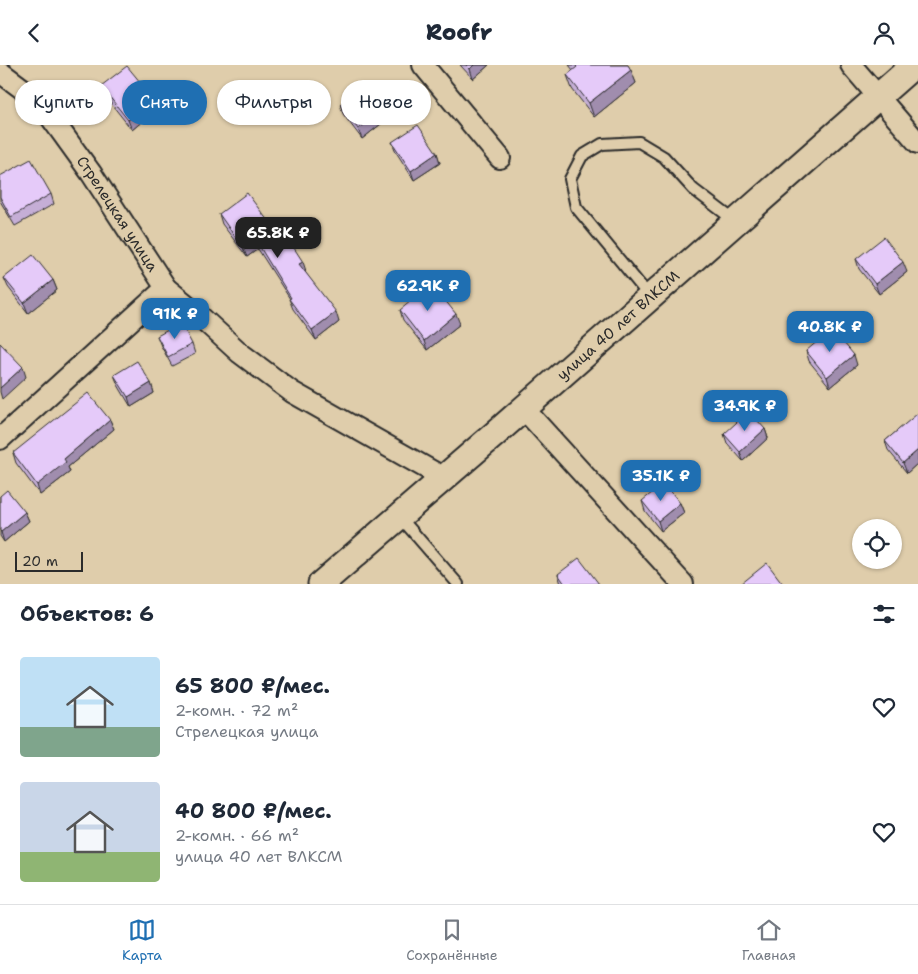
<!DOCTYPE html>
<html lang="ru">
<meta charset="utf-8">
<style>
:root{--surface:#fff;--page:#f6f6f7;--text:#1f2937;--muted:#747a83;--line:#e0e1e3;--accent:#1f6fb2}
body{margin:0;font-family:"Shantell Sans",sans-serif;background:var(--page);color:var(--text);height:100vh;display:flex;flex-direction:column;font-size:19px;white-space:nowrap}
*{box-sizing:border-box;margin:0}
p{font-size:16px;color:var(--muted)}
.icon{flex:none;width:28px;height:28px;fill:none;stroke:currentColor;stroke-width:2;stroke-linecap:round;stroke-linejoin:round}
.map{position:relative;height:519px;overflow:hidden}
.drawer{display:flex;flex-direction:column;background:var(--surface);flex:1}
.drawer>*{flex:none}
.top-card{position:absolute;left:15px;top:15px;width:500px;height:45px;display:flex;gap:10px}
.fabs{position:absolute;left:852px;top:454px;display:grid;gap:10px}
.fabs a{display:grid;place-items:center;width:50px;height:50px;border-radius:50%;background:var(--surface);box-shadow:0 1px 4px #0004;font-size:25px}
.scale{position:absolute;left:15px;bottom:12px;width:68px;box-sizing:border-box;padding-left:5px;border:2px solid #2b2b2b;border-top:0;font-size:14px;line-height:18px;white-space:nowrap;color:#2b2b2b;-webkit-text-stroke:4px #dfcdab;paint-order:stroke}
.price{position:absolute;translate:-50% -42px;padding:0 11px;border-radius:10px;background:var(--accent);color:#fff;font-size:16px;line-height:32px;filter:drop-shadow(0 1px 2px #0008)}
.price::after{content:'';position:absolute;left:50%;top:30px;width:15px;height:11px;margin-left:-8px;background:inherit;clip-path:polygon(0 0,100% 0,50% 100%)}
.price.active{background:#222;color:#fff}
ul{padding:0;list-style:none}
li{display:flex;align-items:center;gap:15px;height:125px;padding:0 20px}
li span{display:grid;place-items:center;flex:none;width:140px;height:100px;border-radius:5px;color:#555}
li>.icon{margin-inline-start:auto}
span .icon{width:60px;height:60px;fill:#fffc;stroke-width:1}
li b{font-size:21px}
h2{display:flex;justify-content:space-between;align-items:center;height:60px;padding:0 20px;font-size:21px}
.pill{padding:0 18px;border-radius:22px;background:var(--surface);box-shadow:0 1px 4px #0004;font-size:18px;line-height:45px}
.pill.active{background:var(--accent);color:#fff}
header{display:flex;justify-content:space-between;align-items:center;height:65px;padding:0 20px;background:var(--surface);font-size:22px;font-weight:800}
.tabs{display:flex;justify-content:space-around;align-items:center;height:70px;border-top:1px solid var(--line);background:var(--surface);font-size:14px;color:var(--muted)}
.tabs a{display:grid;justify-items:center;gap:2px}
.tabs .active{color:var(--accent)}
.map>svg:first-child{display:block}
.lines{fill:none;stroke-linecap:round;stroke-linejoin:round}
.service-casing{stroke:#2b2b2b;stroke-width:14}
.minor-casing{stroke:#2b2b2b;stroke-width:24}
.tertiary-casing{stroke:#2b2b2b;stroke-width:29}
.service{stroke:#dfcdab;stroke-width:10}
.minor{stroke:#dfcdab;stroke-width:20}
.tertiary{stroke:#dfcdab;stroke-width:25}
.wall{fill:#c5aed6;stroke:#2b2b2b}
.shaded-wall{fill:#a08dae;stroke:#2b2b2b}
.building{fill:#e5caf9;stroke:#2b2b2b}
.labels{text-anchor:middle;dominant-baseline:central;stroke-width:4.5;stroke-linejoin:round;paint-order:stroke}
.street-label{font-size:15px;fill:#2b2b2b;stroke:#dfcdab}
</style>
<header><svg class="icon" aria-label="back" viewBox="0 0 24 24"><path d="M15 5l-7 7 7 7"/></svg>Roofr<svg class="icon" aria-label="person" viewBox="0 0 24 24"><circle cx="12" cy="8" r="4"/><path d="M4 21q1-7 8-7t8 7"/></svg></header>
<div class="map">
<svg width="918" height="519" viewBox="0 0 918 519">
<rect width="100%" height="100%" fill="#dfcdab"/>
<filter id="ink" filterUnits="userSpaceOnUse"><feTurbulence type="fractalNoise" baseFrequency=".02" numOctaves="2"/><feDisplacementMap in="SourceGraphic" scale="10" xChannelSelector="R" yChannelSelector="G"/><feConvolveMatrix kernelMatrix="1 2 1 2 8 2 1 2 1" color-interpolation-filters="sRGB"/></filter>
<g filter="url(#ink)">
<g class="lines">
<defs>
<g id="service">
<path d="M 650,232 L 576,142 L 570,114 L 582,91 L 602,79 L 639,77 L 664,92 L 693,124 L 735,156"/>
<path d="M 400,452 L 458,519"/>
</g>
<g id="minor">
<path d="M 423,0 L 500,93"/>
<path d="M 851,0 L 918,78"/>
<path id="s1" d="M 0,7 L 39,36 L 91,108 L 166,223 L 193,245 L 240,288 L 292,327 L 444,413"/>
<path d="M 524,344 L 683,519"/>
<path d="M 0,374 L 166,223"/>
</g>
<g id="tertiary">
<path id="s2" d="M 321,519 L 496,368 L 914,0"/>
</g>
</defs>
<!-- service casing -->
<use href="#service" class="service-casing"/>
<!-- minor casing -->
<use href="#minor" class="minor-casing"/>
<!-- tertiary casing -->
<use href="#tertiary" class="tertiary-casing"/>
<!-- service -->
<use href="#service" class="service"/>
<!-- minor -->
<use href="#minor" class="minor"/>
<!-- tertiary -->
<use href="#tertiary" class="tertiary"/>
</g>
<!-- wall -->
<g class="wall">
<path d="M 460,0 L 489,0 L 473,14 Z"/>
<path d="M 569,0 L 628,0 L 636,18 L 594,52 L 572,24 L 567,10 L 573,5 Z"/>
<path d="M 101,21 L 157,44 L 132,65 L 105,31 Z"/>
<path d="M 340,39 L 386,55 L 362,74 L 343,49 Z"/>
<path d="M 392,77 L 437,88 L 440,98 L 414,115 L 396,87 Z"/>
<path d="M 0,111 L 51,129 L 54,139 L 15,161 L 0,136 Z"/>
<path d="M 219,149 L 306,206 L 305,207 L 339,257 L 316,275 L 293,244 L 289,234 L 290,234 L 258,184 L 247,192 L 222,159 Z"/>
<path d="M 856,194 L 907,207 L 879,229 L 859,204 Z"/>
<path d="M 4,213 L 53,215 L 57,225 L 28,248 L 8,222 Z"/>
<path d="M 400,245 L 460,259 L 427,285 L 403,255 Z"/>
<path d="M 157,271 L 192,279 L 195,289 L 172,301 L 161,281 Z"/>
<path d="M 806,286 L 857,300 L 830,322 L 809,296 Z"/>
<path d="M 114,310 L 151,318 L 154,328 L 131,342 L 118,320 Z"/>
<path d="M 918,349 L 918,398 L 907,408 L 888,385 L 885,376 Z"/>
<path d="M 110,355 L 114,364 L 68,402 L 70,407 L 40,430 L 16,398 L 13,388 Z"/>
<path d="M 765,364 L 768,373 L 743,396 L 727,378 L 724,369 Z"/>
<path d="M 0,431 L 25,447 L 29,456 L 4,477 L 0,471 Z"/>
<path d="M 642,436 L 680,438 L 684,448 L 661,466 L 645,446 Z"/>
<path d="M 558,509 L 599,519 L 561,519 Z"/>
</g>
<!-- shaded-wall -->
<g class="shaded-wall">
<path d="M 474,0 L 489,0 L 473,14 L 470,4 Z"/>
<path d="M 631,5 L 636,18 L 594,52 L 589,38 Z"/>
<path d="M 154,34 L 157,44 L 132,65 L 128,55 Z"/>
<path d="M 383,46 L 386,55 L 362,74 L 358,64 Z"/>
<path d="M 437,88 L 440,98 L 414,115 L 411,106 Z"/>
<path d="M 255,174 L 258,184 L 247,192 L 243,183 Z"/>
<path d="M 303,197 L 306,206 L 302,209 L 299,199 Z"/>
<path d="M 903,197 L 907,207 L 879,229 L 875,219 Z"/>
<path d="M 53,215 L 57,225 L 28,248 L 24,238 Z"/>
<path d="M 336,247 L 339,257 L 316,275 L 312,265 Z"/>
<path d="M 456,249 L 460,259 L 427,285 L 424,276 Z"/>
<path d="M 854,290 L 857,300 L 830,322 L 827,312 Z"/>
<path d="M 23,302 L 26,312 L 2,334 L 0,327 L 0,323 Z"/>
<path d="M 151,318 L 154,328 L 131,342 L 128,332 Z"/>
<path d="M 110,355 L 114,364 L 68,402 L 70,407 L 40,430 L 37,420 L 64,394 Z"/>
<path d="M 765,364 L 768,373 L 743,396 L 740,387 Z"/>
<path d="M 918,385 L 918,398 L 907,408 L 903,398 Z"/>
<path d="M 680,438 L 684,448 L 661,466 L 658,456 Z"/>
<path d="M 25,447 L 29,456 L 4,477 L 1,467 Z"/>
</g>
<!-- building -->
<g class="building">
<path d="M 466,0 L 474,0 L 470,4 Z"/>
<path d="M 575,0 L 628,0 L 631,5 L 589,38 L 567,10 L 577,2 Z"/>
<path d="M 127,1 L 154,34 L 128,55 L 101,21 Z"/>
<path d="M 364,20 L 383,46 L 358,64 L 340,39 Z"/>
<path d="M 418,60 L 437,88 L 411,106 L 392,77 Z"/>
<path d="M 31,94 L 51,129 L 11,152 L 0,132 L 0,111 Z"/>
<path d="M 247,128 L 280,172 L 285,169 L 303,197 L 299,199 L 336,247 L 312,265 L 289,234 L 291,233 L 255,174 L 243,183 L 219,149 Z"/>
<path d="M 884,172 L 903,197 L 875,219 L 856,194 Z"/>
<path d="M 33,190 L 53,215 L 24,238 L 4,213 Z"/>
<path d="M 432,219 L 456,249 L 424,276 L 400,245 Z"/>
<path d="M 181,258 L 192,279 L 168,292 L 157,271 Z"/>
<path d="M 832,264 L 854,290 L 827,312 L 806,286 Z"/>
<path d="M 0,278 L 23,302 L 0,323 Z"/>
<path d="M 137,296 L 151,318 L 128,332 L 114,310 Z"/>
<path d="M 88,328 L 110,355 L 64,394 L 66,397 L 37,420 L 13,388 Z"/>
<path d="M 749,346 L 765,364 L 740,387 L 724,369 Z"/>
<path d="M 917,349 L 918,349 L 918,385 L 903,398 L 885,376 Z"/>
<path d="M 664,418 L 680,438 L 658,456 L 642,436 Z"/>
<path d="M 7,425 L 25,447 L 1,467 L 0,466 L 0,431 Z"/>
<path d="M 579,493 L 599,519 L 565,519 L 558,509 Z"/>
<path d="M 767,498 L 783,519 L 741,519 Z"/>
</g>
</g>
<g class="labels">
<!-- street labels -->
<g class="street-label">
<text stroke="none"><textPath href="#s1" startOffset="186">Стрелецкая улица</textPath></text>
<text stroke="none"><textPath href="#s2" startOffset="394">улица 40 лет ВЛКСМ</textPath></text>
</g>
</g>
</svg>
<div class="fabs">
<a><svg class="icon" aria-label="locate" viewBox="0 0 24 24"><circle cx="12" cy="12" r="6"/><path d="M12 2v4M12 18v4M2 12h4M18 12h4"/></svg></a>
</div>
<div class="scale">20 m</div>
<b class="price active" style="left:278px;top:194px">65.8K ₽</b>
<b class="price" style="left:428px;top:247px">62.9K ₽</b>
<b class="price" style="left:175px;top:275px">91K ₽</b>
<b class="price" style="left:830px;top:288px">40.8K ₽</b>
<b class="price" style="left:745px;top:367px">34.9K ₽</b>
<b class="price" style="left:661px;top:437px">35.1K ₽</b>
<div class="top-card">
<a class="pill">Купить</a>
<a class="pill active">Снять</a>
<a class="pill">Фильтры</a>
<a class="pill">Новое</a>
</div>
</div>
<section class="drawer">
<h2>Объектов: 6<svg class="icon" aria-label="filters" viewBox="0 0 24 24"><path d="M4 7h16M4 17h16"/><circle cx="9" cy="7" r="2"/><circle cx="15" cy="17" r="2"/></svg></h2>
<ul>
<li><span style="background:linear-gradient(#bfe0f5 70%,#7fa58c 0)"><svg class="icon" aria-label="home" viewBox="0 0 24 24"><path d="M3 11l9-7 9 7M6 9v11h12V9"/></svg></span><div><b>65 800 ₽/мес.</b><p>2-комн. · 72 m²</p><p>Стрелецкая улица</p></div><svg class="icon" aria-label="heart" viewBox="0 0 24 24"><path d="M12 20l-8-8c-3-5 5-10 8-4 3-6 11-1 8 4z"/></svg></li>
<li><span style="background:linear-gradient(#c9d6e8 70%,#8fb573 0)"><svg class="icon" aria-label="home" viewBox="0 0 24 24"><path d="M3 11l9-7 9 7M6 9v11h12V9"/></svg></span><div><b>40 800 ₽/мес.</b><p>2-комн. · 66 m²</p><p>улица 40 лет ВЛКСМ</p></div><svg class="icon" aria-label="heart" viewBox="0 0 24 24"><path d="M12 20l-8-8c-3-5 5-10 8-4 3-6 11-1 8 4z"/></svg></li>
</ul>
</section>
<nav class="tabs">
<a class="active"><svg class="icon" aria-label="map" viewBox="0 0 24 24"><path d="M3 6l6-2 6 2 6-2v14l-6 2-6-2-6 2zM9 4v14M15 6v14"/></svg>Карта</a>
<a><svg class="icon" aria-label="saved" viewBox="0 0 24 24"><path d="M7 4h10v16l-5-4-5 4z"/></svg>Сохранённые</a>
<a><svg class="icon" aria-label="home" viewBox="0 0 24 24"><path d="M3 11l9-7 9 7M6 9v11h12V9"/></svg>Главная</a>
</nav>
